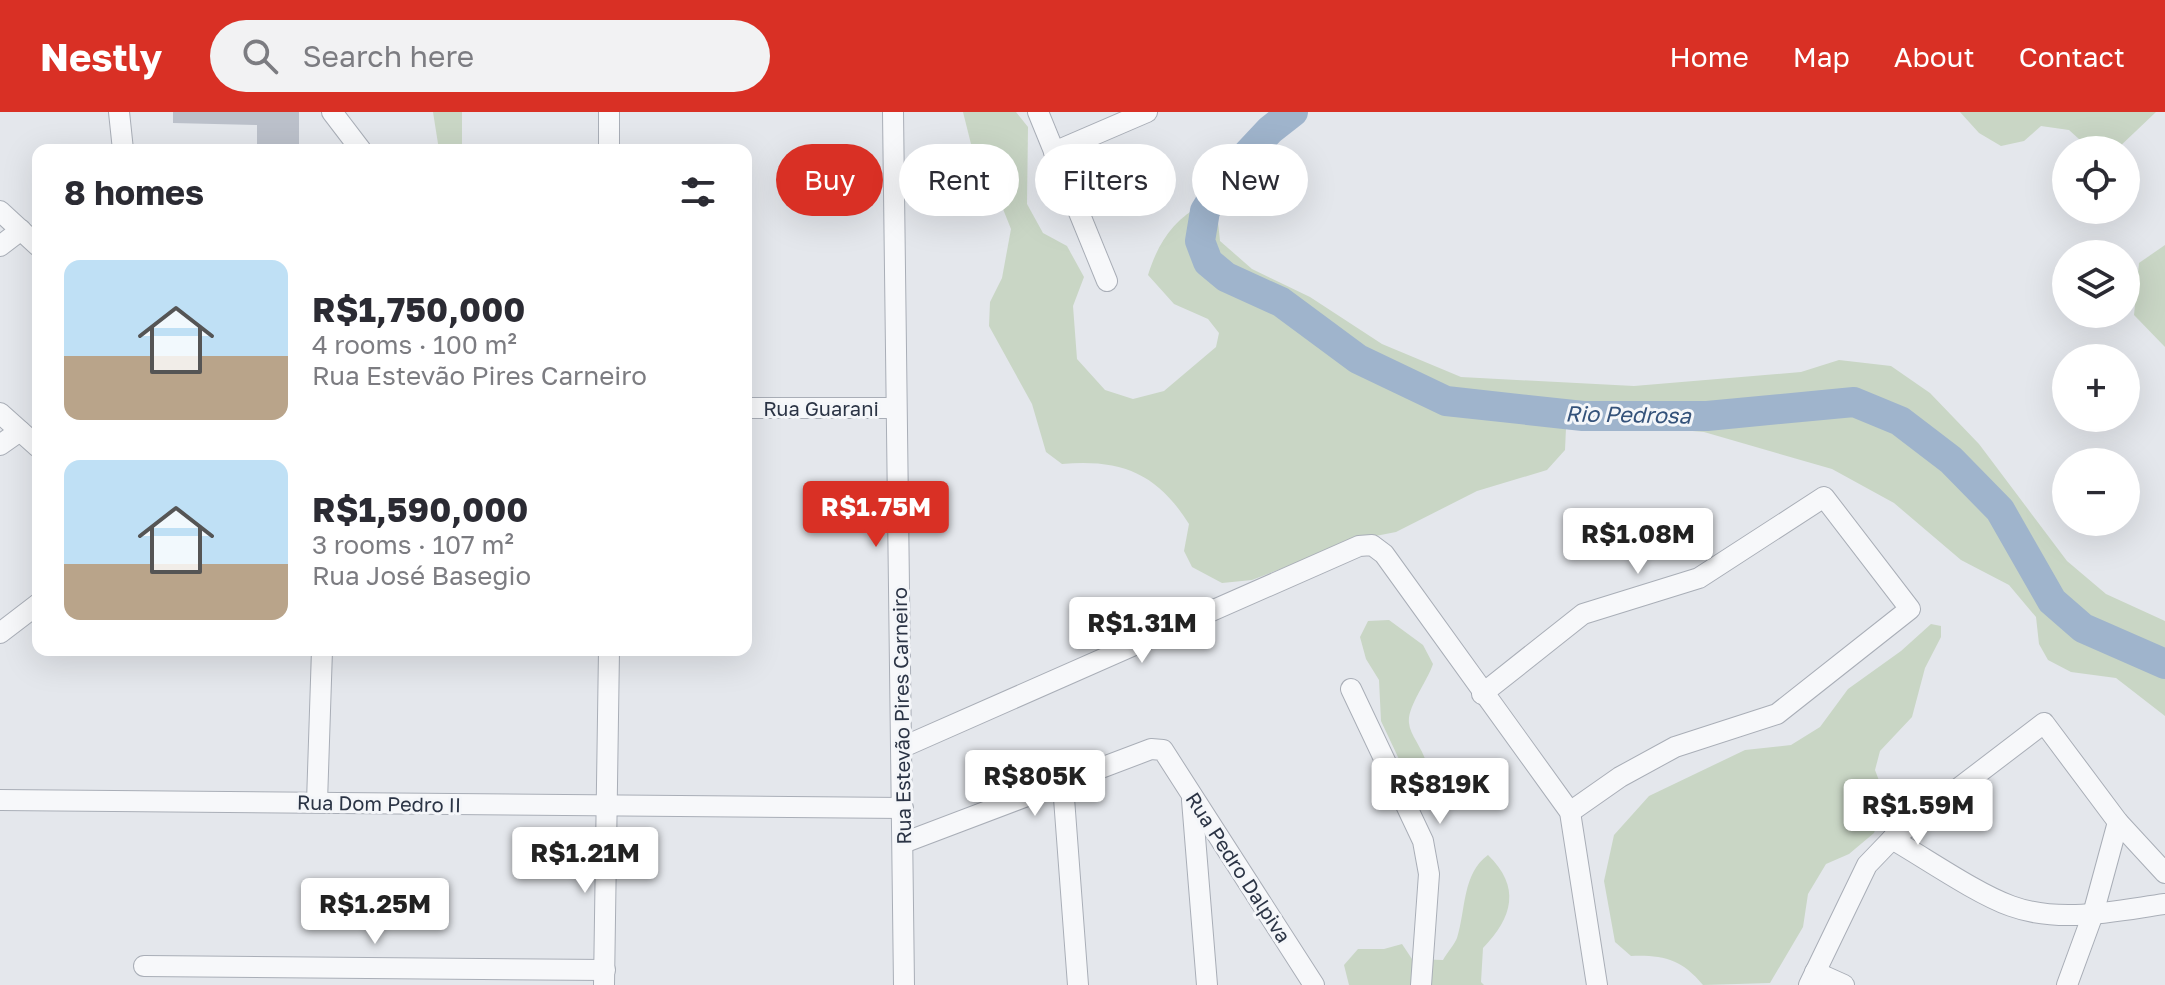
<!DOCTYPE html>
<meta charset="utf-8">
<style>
:root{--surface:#fff;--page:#f2f2f3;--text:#2b2b33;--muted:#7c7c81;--accent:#d93025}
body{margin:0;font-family:"Golos Text",sans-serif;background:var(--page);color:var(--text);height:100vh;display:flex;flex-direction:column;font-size:30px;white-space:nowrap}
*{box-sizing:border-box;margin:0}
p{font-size:26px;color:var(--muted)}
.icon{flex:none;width:44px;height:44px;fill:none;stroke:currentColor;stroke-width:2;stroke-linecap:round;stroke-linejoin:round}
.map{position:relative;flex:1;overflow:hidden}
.drawer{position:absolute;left:32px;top:32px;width:720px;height:512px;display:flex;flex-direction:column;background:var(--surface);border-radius:16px;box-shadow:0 8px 32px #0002}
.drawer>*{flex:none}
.guide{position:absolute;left:776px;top:32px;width:760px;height:72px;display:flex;gap:16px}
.buttons{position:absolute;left:2052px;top:24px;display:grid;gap:16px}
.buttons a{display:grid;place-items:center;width:88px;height:88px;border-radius:50%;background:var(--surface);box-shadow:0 8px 32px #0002;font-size:40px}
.price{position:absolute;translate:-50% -68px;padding:0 18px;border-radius:8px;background:#fff;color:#222;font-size:26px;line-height:52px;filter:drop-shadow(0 2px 4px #0008)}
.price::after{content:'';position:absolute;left:50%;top:48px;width:24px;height:18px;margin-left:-12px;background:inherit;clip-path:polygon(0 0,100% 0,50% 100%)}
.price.on{background:var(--accent);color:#fff}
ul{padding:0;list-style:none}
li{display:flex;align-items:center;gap:24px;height:200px;padding:0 32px}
li span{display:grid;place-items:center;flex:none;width:224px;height:160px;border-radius:16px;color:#555}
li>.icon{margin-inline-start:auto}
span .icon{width:96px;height:96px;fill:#fffc;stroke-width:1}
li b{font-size:34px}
h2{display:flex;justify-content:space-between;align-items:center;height:96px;padding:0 32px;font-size:34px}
.chip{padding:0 28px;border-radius:36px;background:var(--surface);box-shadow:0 8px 32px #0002;font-size:28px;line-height:72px}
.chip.on{background:var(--accent);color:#fff}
header{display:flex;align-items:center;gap:48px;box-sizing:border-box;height:112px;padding:0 40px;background:var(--accent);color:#fff}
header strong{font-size:38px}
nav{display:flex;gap:44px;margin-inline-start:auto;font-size:28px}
.search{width:560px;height:72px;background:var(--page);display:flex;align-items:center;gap:20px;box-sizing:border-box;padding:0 28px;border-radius:44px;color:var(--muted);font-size:30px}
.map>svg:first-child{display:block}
.green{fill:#c9d6c5}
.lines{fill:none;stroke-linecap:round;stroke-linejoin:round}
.river{stroke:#9fb4cc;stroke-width:30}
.building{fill:#bbc0ca}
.minor-casing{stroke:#a9aeb7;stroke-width:22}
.minor{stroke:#f7f8fa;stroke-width:20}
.labels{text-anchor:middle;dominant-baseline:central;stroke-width:6;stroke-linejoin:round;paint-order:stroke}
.street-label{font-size:20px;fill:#2b3445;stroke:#f4f6f9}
.water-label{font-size:22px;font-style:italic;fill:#34527a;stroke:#f4f6f9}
</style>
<header>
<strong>Nestly</strong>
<div class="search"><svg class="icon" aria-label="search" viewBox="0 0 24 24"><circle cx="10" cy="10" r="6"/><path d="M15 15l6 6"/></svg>Search here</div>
<nav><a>Home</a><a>Map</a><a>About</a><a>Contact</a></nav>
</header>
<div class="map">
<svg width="2165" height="873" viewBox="0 0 2165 873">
<rect width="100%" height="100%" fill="#e4e7ec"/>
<!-- green -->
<g class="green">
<path d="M 433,0 L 462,0 L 462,38 L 439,38 Z"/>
<path d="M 963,0 L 1016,0 L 1028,15 L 1027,92 L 1043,121 L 1067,134 L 1084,165 L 1073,194 L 1077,247 L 1105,278 L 1133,287 L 1164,279 L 1216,235 L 1219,221 L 1208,207 L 1174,192 L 1148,163 C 1158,131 1173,108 1203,92 L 1217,101 L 1220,129 L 1252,157 L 1310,185 L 1382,232 L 1461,265 L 1634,274 L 1801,260 L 1839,248 L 1891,254 L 1930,281 L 1979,332 L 2067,449 L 2106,482 L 2165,509 L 2165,604 L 2116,566 L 2071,560 L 2048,548 L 2039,532 L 2036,505 L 2009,473 L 1961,448 L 1894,391 L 1832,357 L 1704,320 L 1576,309 L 1566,316 L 1565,338 L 1547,358 L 1477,379 L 1396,420 L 1355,428 L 1252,468 L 1222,471 L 1192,455 L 1184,439 L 1189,412 C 1157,361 1121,347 1062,352 L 1046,340 L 1032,292 L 989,214 L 990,190 L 1002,166 L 1011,117 L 997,82 L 977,56 Z"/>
<path d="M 1960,0 L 2156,0 L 2116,38 L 2091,38 L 2069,18 L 2041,14 L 2024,29 L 2001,34 L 1979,21 Z"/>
<path d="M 2165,133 L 2165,235 L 2134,203 L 2139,151 Z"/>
<path d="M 1389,508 L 1423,533 L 1433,552 C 1427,570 1407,595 1409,611 C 1410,624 1425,638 1428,658 L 1417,667 L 1406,662 L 1381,609 L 1379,568 L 1366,547 L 1360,525 L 1368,509 Z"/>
<path d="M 1931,512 L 1941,514 L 1941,525 L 1925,556 L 1912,605 L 1880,639 L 1875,658 L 1886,687 L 1874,721 L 1849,742 L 1826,752 L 1808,782 L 1803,815 L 1770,871 L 1703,873 C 1681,847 1664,843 1631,844 L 1615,830 L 1604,769 L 1614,723 L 1649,684 L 1745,638 L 1791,633 L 1820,615 L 1848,577 L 1901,539 Z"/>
<path d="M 1488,743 C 1521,775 1513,805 1483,836 L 1481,870 L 1484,873 L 1349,873 L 1344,853 L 1358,837 L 1384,837 L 1402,832 L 1412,847 L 1443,848 C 1447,841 1454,833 1457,826 C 1466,798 1462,762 1488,743 Z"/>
</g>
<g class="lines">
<!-- river -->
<path class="river" d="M 1293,0 L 1270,18 L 1225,66 L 1205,99 L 1200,129 L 1208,150 L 1226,165 L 1281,190 L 1358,247 L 1446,289 L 1583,304 L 1707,304 L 1854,290 L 1900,309 L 1951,348 L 2000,398 L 2052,489 L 2083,516 L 2165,552"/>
</g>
<!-- building -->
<path class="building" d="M 173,0 L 299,0 L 299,37 L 257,38 L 257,13 L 173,11 Z"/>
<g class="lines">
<defs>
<g id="minor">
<path d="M 119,0 L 123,38"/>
<path d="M 332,0 L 361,38"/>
<path d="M 893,0 L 904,873"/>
<path d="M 1038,0 L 1107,169"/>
<path d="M 609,38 L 609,0"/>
<path d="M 1054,40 L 1147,0"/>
<path d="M 0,99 L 38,134"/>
<path d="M 0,134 L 21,118"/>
<path d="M 746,296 L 895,296"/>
<path d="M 0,301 L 38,335"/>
<path d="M 0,333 L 20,319"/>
<path d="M 0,521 L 38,492"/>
<path d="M 1351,577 L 1423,729 L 1429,762 L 1421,873"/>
<path d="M 1482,582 L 1583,502 L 1699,466 L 1824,385 L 1910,497 L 1777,602 L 1675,635 L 1620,665 L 1570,700"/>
<path d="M 903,635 L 1359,434 L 1372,433 L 1384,442 L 1570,700 L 1597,873"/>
<path d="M 1063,673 L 1078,873"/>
<path d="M 0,688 L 903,696"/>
<path d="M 1192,688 L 1207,873"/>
<path d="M 317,690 L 322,538"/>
<path d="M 1892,727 C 1925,746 1977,782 2011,794 C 2060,812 2115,799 2165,792"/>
<path d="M 903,731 L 1151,637 L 1163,638 L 1314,873"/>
<path d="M 144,854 L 605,858"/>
<path d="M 1815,860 L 1844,873"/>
<path d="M 604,873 L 609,538"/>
<path d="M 1809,873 L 1867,753 L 1892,727 L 2044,611 L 2118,710 L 2165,761"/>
<path d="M 2067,873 L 2093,802 L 2118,710"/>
</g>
</defs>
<!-- minor casing -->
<use href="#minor" class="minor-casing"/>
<!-- minor -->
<use href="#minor" class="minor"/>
</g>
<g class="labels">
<!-- street labels -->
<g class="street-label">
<text x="821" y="296">Rua Guarani</text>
<text transform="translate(901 604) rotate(-91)">Rua Estevão Pires Carneiro</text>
<text transform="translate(379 691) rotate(1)">Rua Dom Pedro II</text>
<text transform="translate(1239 755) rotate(57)">Rua Pedro Dalpiva</text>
</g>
<!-- water labels -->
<g class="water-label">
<text transform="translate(1628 302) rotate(1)">Rio Pedrosa</text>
</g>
</g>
</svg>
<div class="buttons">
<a><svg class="icon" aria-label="locate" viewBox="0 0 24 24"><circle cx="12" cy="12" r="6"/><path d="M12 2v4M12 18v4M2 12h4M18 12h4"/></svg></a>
<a><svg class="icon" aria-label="layers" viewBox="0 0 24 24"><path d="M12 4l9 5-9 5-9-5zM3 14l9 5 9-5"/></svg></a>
<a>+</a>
<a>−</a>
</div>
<b class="price on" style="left:876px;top:437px">R$1.75M</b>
<b class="price" style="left:1638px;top:464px">R$1.08M</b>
<b class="price" style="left:1142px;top:553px">R$1.31M</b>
<b class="price" style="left:1035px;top:706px">R$805K</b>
<b class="price" style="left:1440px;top:714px">R$819K</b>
<b class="price" style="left:1918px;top:735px">R$1.59M</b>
<b class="price" style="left:585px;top:783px">R$1.21M</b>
<b class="price" style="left:375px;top:834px">R$1.25M</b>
<div class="guide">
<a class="chip on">Buy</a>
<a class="chip">Rent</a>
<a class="chip">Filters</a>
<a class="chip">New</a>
</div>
<section class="drawer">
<h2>8 homes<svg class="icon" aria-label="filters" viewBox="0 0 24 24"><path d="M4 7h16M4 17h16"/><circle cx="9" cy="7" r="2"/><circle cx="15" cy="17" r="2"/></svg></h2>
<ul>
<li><span style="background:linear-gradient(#bfe0f5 60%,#b9a48a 0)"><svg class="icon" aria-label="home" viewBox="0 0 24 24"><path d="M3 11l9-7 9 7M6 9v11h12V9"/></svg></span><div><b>R$1,750,000</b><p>4 rooms · 100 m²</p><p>Rua Estevão Pires Carneiro</p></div></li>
<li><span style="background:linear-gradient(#bfe0f5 65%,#b9a48a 0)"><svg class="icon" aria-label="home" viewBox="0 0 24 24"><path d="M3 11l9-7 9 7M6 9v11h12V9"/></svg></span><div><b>R$1,590,000</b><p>3 rooms · 107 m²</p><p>Rua José Basegio</p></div></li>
</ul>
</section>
</div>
